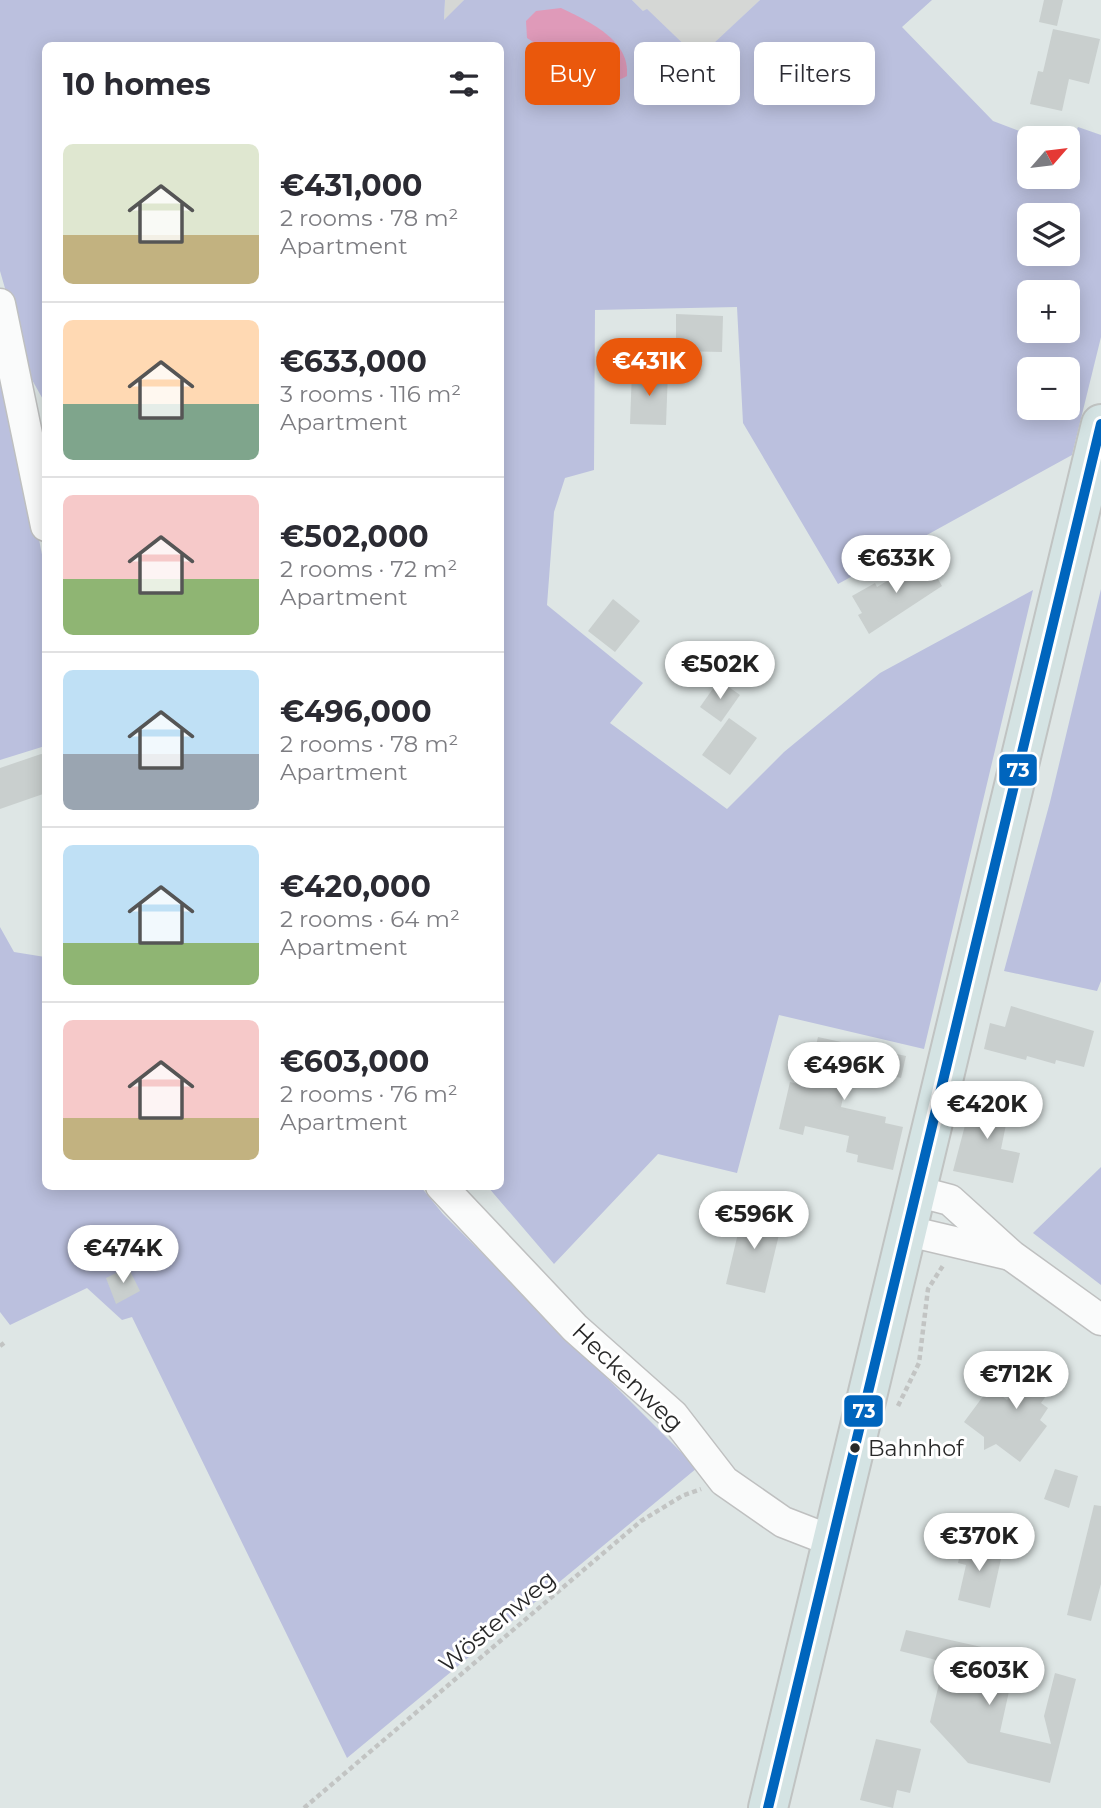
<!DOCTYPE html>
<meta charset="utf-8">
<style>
:root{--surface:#fff;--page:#f2f2f3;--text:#2b2b33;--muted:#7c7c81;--line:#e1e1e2;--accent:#ea580c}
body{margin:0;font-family:Montserrat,sans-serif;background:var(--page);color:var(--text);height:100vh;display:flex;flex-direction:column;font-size:26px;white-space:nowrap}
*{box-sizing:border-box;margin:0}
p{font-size:23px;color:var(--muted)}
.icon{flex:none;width:38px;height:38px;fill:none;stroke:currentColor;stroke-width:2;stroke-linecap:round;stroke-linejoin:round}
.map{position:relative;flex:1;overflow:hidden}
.side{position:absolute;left:42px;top:42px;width:462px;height:1148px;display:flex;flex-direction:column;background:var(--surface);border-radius:10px;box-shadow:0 4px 18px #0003}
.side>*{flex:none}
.guide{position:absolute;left:525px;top:42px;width:471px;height:63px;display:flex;gap:14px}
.needle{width:46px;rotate:62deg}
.controls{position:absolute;left:1017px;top:126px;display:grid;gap:14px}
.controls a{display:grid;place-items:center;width:63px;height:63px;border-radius:10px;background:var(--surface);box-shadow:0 4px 18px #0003;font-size:35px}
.price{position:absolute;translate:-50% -60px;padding:0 16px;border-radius:24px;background:#fff;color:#222;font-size:23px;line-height:46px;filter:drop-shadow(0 2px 4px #0008)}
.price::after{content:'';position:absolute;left:50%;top:42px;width:21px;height:16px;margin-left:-10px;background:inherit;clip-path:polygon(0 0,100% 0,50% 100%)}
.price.current{background:var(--accent);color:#fff}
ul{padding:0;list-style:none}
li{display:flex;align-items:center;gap:21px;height:175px;padding:0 21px}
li+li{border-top:2px solid var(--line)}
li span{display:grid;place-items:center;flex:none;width:196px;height:140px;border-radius:10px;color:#555}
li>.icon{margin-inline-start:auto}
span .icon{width:84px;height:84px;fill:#fffc;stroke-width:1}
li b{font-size:30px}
h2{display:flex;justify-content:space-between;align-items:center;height:84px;padding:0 21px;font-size:30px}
.chip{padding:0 24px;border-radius:10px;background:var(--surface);box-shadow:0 4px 18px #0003;font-size:24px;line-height:63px}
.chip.current{background:var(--accent);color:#fff}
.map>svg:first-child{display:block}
.industrial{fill:#d5d7d5}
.green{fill:#bbc0de;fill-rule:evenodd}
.water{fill:#df9ab9}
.building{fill:#c9cfce}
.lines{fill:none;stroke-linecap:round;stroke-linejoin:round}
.minor-casing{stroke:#bfc0c0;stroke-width:33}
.major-casing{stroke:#c0c3c2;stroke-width:42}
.path{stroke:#c2c4c3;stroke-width:4.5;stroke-dasharray:5 3.5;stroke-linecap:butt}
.minor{stroke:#fafbfb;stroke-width:30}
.major{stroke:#d4e3e3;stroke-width:38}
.bus-1-casing{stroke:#fff;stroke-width:16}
.bus-1{stroke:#0065bd;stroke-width:10}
.bus-dot{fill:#282828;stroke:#fff;stroke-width:2.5}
.labels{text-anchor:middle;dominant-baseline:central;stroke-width:6;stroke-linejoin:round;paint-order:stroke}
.bus-label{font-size:22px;fill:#282828;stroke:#fff;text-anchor:start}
.street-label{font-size:24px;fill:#282828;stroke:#fff}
.line-badge{stroke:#fff;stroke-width:2.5}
.badge-label{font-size:19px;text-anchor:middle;font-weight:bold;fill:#fff}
</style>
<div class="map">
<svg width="1101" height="1808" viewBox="0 0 1101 1808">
<rect width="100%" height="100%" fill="#dee6e5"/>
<!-- industrial -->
<g class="industrial">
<path d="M 445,0 L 464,0 L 444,21 Z"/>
<path d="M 632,0 L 760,0 L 698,59 L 647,10 L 644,12 Z"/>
</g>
<!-- green -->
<g class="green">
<path d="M 0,0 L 445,0 L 444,20 L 464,0 L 632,0 L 643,11 L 647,9 L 698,58 L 760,0 L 932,0 L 902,27 L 993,121 L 1038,138 L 1029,138 L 1029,177 L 1068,177 L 1068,150 L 1078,127 L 1101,135 L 1101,337 L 1072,455 L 838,584 L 743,423 L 737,307 L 595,310 L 594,470 L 565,478 L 554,512 L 547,605 L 643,683 L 610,723 L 727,809 L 784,752 L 880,673 L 1033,590 L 924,1049 L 779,1015 L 737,1173 L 658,1154 L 554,1264 L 488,1187 L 500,1186 L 500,46 L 46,46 L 45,403 L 31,378 L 0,271 ZM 1029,215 L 1068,215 L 1068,254 L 1029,254 ZM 1029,292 L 1068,292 L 1068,331 L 1029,331 ZM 1029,369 L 1068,369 L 1068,408 L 1029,408 Z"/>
<path d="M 3,356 L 46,575 L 45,746 L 0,760 L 0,357 Z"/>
<path d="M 1101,589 L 1101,981 L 1097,991 L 1004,971 L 1050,802 Z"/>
<path d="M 0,927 L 14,952 L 45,957 L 46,1186 L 421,1187 L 443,1214 L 697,1468 L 347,1758 L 132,1317 L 122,1320 L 87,1288 L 10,1325 L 0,1312 Z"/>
<path d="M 1101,1167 L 1101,1285 L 1033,1233 Z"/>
</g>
<!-- water -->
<path class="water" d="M 561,8 C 588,21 631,40 627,76 C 599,94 552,53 527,38 L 526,21 L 536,11 Z"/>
<!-- building -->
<g class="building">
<path d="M 1044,0 L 1063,0 L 1057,26 L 1039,22 Z"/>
<path d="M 1053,29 L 1100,39 L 1089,84 L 1069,79 L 1062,111 L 1030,104 L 1038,71 L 1043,72 Z"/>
<path d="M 676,314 L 723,316 L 722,352 L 676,351 Z"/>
<path d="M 632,370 L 668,371 L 666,425 L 630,424 Z"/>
<path d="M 926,558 L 942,586 L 869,634 L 858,615 L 862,613 L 852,596 L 875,583 L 877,587 Z"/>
<path d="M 613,599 L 640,621 L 615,652 L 588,631 Z"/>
<path d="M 719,680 L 740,695 L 721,722 L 700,707 Z"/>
<path d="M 729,718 L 757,738 L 730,775 L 702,755 Z"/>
<path d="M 41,754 L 46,755 L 46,793 L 0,809 L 0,768 Z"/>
<path d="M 1011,1006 L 1094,1031 L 1084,1067 L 1056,1060 L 1055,1064 L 1027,1056 L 1026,1060 L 984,1049 L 990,1023 L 1005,1027 Z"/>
<path d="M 818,1037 L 906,1056 L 901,1078 L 850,1066 L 841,1107 L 886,1117 L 885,1123 L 903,1127 L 893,1170 L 857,1162 L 858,1155 L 846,1152 L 849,1136 L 805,1126 L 803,1135 L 779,1129 L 790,1082 L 806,1086 Z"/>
<path d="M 974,1091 L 1011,1100 L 1001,1149 L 1020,1153 L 1013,1183 L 953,1171 Z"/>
<path d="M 744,1208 L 783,1218 L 765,1293 L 726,1284 Z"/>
<path d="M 128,1267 L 140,1291 L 116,1304 L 106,1278 Z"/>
<path d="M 1041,1354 L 1064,1371 L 1041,1403 L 1048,1408 L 1040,1420 L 1047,1426 L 1020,1462 L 996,1444 L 984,1450 L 984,1437 L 964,1422 L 990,1387 L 1007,1400 Z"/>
<path d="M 1055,1469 L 1078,1476 L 1069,1508 L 1044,1499 Z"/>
<path d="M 1094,1505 L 1101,1506 L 1101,1584 L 1091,1621 L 1067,1615 Z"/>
<path d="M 963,1540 L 1003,1550 L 990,1608 L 958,1600 L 966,1565 L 958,1563 Z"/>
<path d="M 906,1630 L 1017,1655 L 1000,1732 L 1051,1744 L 1044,1716 L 1055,1673 L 1076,1679 L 1050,1783 L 968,1763 L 930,1722 L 944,1662 L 900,1651 Z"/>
<path d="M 876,1739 L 921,1749 L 910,1793 L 897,1790 L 893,1808 L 860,1800 Z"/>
</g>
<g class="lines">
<defs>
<g id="minor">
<path d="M 0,304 L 46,526"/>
<path d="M 441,1186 L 575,1328 L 673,1415 L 724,1481 L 783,1522 L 832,1541"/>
<path d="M 916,1191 L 950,1200 L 1012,1256 L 1101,1320"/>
<path d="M 908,1231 L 1010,1255"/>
</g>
<path id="major" d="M 768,1808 L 1101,424"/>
</defs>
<!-- minor casing -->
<use href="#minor" class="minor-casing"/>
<!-- major casing -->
<use href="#major" class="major-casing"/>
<!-- path -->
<g class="path">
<path d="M 0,1346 L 4,1343"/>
<path d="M 898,1406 L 919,1363 L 928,1289 L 944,1264"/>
<path d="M 304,1808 L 641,1521 L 682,1496 L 701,1489"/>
</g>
<!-- minor -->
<use href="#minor" class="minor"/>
<!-- major -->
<use href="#major" class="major"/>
<defs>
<path id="bus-1" d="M 768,1808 L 1101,424"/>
</defs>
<!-- bus-1 casing -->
<use href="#bus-1" class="bus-1-casing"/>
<!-- bus-1 -->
<use href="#bus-1" class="bus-1"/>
</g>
<!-- markers -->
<circle class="bus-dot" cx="855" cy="1448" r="6"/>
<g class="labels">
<!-- bus labels -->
<g class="bus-label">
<text x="868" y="1448">Bahnhof</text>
</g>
<!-- street labels -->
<g class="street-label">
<text transform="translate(628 1377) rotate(44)">Heckenweg</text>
<text transform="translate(497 1621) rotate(-40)">Wöstenweg</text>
</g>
</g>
<g class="line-badge">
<rect x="998" y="753" width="40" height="34" rx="7" fill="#0065bd"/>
<rect x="843" y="1394" width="41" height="34" rx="7" fill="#0065bd"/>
</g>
<g class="badge-label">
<text x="1018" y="777">73</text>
<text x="864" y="1418">73</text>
</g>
</svg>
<div class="controls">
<a><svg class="needle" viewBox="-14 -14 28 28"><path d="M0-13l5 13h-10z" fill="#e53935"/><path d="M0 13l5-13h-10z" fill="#7c7c81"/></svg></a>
<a><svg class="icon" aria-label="layers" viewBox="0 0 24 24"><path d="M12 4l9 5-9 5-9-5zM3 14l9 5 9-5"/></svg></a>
<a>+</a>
<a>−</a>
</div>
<b class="price current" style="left:649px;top:398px">€431K</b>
<b class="price" style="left:896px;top:595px">€633K</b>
<b class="price" style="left:720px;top:701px">€502K</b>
<b class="price" style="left:844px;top:1102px">€496K</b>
<b class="price" style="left:987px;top:1141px">€420K</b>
<b class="price" style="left:754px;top:1251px">€596K</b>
<b class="price" style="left:123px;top:1285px">€474K</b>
<b class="price" style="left:1016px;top:1411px">€712K</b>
<b class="price" style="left:979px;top:1573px">€370K</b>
<b class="price" style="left:989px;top:1707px">€603K</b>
<div class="guide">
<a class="chip current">Buy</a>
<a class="chip">Rent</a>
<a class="chip">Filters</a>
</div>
<section class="side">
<h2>10 homes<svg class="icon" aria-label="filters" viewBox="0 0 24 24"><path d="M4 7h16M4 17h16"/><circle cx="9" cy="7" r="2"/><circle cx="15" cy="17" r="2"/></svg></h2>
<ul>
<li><span style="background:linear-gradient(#dfe7d0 65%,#c2b280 0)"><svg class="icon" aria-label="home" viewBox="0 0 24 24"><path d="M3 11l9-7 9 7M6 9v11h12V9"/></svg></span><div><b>€431,000</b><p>2 rooms · 78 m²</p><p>Apartment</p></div></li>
<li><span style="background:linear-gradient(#ffd9b3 60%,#7fa58c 0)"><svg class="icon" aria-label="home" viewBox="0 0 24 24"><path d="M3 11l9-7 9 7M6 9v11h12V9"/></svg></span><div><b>€633,000</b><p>3 rooms · 116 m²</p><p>Apartment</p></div></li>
<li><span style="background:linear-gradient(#f6c9c9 60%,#8fb573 0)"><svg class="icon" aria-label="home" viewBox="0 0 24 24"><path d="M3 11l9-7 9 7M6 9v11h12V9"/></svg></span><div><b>€502,000</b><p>2 rooms · 72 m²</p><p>Apartment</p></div></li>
<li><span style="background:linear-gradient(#bfe0f5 60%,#9aa5b1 0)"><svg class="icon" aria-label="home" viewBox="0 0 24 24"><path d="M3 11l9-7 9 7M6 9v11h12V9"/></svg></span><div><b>€496,000</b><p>2 rooms · 78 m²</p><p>Apartment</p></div></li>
<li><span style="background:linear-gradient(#bfe0f5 70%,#8fb573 0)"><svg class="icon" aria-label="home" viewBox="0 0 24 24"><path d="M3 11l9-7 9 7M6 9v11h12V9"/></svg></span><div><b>€420,000</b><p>2 rooms · 64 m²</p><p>Apartment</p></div></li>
<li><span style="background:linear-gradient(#f6c9c9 70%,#c2b280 0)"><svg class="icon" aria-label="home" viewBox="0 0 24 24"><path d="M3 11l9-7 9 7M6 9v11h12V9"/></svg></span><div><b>€603,000</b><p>2 rooms · 76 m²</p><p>Apartment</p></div></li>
</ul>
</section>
</div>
